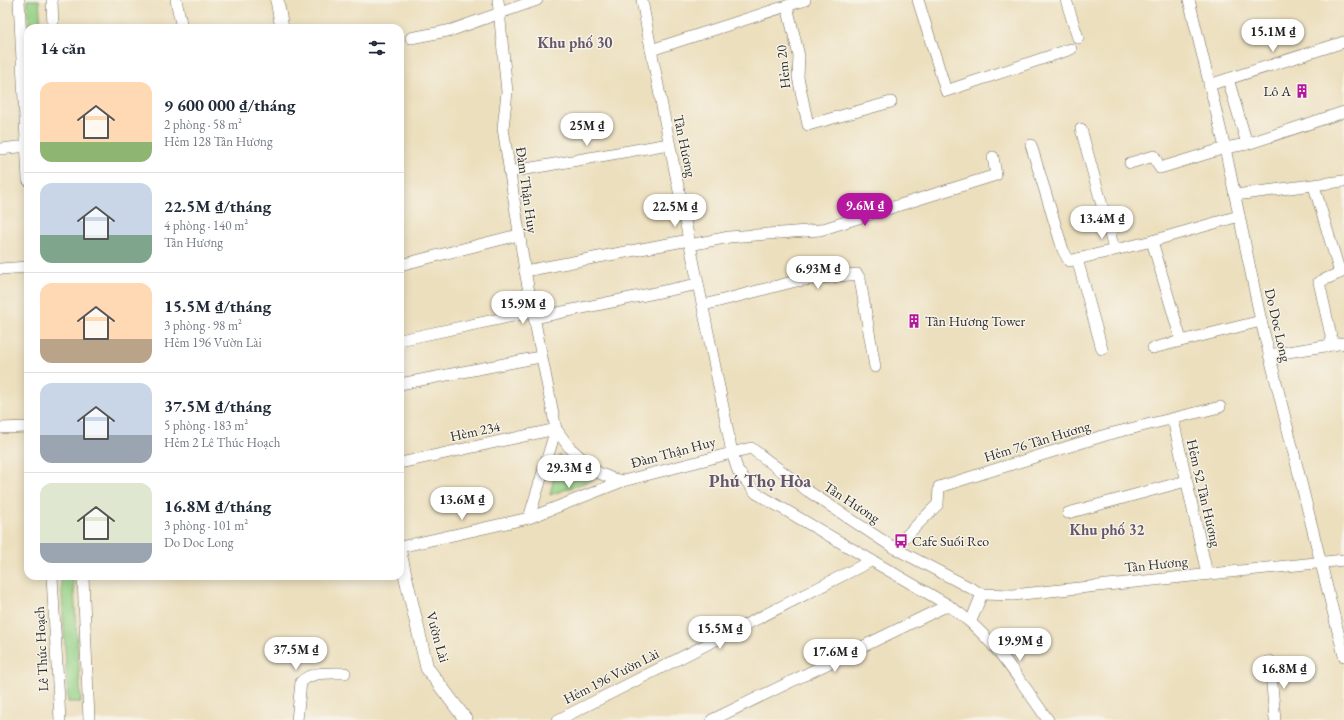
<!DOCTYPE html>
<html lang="vi">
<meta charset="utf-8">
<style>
:root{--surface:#fff;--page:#f6f6f7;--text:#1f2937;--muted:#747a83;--line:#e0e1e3;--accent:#b5179e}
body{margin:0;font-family:"EB Garamond",serif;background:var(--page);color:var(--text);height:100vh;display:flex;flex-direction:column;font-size:15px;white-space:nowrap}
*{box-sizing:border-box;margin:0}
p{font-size:13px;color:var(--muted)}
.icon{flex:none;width:22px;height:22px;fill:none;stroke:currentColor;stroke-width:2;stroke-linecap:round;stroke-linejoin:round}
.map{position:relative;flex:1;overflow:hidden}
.details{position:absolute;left:24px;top:24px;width:380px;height:556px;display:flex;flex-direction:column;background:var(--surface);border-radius:12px;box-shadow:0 2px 10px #0003}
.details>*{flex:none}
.price{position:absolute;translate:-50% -34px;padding:0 9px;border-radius:14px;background:#fff;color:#222;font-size:13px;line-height:26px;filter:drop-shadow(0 1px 2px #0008)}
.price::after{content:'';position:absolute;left:50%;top:24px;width:12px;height:9px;margin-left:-6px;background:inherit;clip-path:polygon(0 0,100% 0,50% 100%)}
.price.on{background:var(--accent);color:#fff}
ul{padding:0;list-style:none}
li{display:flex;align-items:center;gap:12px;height:100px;padding:0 16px}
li+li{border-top:1px solid var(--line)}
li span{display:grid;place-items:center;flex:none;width:112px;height:80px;border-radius:12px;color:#555}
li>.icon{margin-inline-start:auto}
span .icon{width:48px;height:48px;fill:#fffc;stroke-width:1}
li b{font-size:17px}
h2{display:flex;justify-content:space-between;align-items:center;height:48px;padding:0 16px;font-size:17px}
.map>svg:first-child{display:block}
.green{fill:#95d186;stroke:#607e58}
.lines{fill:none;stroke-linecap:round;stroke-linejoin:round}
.minor-casing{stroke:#6f6a5e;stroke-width:12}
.tertiary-casing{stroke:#6f6a5e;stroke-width:14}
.minor{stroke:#fff;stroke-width:11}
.tertiary{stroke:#fff;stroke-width:13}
.labels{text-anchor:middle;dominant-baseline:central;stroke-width:3;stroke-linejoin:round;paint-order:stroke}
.street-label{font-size:14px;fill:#2b2b2b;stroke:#f7f3e8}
.poi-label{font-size:14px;fill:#2b2b2b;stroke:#f7f3e8;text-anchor:start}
.neighbourhood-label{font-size:15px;font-weight:bold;fill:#65576b;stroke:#f7f3e8}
.district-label{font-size:18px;font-weight:bold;fill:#65576b;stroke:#f7f3e8}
</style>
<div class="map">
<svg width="1344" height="720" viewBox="0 0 1344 720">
<rect width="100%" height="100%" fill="#f7f3e8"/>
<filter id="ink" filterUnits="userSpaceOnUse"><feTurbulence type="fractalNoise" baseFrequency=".025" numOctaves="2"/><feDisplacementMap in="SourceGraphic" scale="8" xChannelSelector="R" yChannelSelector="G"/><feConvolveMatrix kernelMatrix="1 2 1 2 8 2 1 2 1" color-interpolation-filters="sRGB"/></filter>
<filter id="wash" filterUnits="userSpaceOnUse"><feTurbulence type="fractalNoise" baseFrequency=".012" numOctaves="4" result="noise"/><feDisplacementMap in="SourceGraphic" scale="16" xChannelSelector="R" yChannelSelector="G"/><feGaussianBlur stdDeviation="0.9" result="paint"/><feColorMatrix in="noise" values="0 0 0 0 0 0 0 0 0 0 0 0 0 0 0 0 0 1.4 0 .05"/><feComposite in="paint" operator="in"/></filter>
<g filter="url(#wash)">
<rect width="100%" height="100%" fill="#ecdfbd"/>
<!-- green -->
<g class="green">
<path d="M 27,0 L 39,0 L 41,28 L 29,28 Z"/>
<path d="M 559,455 L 592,480 L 550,495 Z"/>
<path d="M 61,576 L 73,576 L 81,702 L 68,702 Z"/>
</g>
</g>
<g filter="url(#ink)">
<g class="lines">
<defs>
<g id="minor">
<path d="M 19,0 L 28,180"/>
<path d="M 52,0 L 53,28"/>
<path d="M 176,0 L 182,28"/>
<path d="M 498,0 L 507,92 L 503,128 L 525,271 L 556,429 L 569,447 L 597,472 L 613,479 L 623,481 L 751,448 L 808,491 L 894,548 L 982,594 L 1013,595 L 1344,560"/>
<path d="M 642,0 C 669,152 703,301 732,453 L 738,471 L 756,493 L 948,605 C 992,634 1018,678 1048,720"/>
<path d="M 918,0 L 946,91 L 1071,49"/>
<path d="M 1066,0 L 1078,38"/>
<path d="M 1189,0 L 1225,148 L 1261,321 L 1344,656"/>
<path d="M 787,6 L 799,56 L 798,77 L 808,125 L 891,102"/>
<path d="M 411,38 L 452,30 L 537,0"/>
<path d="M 651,50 L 805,0"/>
<path d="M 1209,85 L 1344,42"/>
<path d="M 1081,129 L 1114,249"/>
<path d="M 1247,144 L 1344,112"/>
<path d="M 1031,145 L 1063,250 L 1069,261 L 1152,241 L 1239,216"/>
<path d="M 0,149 L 28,146"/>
<path d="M 1130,163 L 1154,156 L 1160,168 L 1225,148 L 1247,144 L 1228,79"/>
<path d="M 509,172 L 669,144"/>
<path d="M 1314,186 L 1340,273"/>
<path d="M 1235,195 L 1344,181"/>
<path d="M 1152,241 L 1181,340"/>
<path d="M 690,245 L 729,237 L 820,230 L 996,175 L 993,157"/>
<path d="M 1077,259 L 1102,349"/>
<path d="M 400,265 L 518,235"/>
<path d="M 0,269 L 28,267"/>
<path d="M 525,271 L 689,240"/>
<path d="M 704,305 L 796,281 L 857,274 L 860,279 L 875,367"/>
<path d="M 534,318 L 698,284"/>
<path d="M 400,340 L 532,312"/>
<path d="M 1333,345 L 1319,282 L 1344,271"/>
<path d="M 1153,348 L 1261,321"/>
<path d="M 1269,355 L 1344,343"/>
<path d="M 400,384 L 540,357"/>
<path d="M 1173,419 L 1207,574"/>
<path d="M 0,428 L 28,427"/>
<path d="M 400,463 L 556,429 L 529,518"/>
<path d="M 1068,513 L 1186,481"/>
<path d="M 400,547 L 529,518 L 623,481"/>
<path d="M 894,548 L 938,504 L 939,487 L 1109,434 L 1220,407"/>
<path d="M 52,576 L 60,720"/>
<path d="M 83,576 L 89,720"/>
<path d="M 971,621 L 982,594"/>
<path d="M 1270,661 L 1275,720"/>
<path d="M 297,720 L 301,682 C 312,671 330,673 345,673"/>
<path d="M 558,720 L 871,561"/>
<path d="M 712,720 L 948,605"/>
</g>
<g id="tertiary">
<path d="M 277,0 L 282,28"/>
<path d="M 400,553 L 427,668 L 466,720"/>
</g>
</defs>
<!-- minor casing -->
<use href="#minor" class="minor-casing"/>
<!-- tertiary casing -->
<use href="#tertiary" class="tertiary-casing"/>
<!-- minor -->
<use href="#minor" class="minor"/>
<!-- tertiary -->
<use href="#tertiary" class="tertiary"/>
</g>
</g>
<!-- icons -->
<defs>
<symbol id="building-bare" viewBox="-9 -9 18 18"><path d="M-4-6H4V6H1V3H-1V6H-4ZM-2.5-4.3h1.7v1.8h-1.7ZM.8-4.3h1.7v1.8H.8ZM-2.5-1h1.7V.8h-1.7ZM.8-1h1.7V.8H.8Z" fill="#b5179e" stroke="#f7f3e8" stroke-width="2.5" paint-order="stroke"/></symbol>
<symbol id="bus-bare" viewBox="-9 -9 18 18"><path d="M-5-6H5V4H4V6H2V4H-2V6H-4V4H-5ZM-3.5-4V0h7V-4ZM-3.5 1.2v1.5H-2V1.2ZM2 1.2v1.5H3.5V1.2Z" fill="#b5179e" stroke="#f7f3e8" stroke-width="2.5" paint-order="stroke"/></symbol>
</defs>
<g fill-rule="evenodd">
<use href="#building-bare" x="1292" y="81" width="20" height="20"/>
<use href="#building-bare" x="904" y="311" width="20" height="20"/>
<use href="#bus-bare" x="891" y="531" width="20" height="20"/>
</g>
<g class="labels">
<!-- street labels -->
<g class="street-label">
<text transform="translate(783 67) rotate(-96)">Hẻm 20</text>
<text transform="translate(685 146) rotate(78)">Tân Hương</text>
<text transform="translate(527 190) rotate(82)">Đàm Thận Huy</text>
<text transform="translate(1278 325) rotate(77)">Do Doc Long</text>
<text transform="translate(475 431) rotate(-12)">Hèm 234</text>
<text transform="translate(1037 441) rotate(-17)">Hẻm 76 Tân Hương</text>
<text transform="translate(673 452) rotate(-15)">Đàm Thận Huy</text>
<text transform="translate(1204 493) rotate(77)">Hẻm 52 Tân Hương</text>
<text transform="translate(852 502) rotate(33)">Tân Hương</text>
<text transform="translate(1156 564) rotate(-6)">Tân Hương</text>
<text transform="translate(438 637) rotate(74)">Vườn Lài</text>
<text transform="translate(41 649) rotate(-93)">Lê Thúc Hoạch</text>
<text transform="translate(611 676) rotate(-27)">Hẻm 196 Vườn Lài</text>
</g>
<!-- poi labels -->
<g class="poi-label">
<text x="1291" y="91" text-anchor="end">Lô A</text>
<text x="925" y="321">Tân Hương Tower</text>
<text x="912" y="541">Cafe Suối Reo</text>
</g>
<!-- neighbourhood labels -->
<g class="neighbourhood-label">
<text x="575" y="42">Khu phố 30</text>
<text x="1107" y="529">Khu phố 32</text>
</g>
<!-- district labels -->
<g class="district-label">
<text x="760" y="480">Phú Thọ Hòa</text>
</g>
</g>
</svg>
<b class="price" style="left:1273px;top:53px">15.1M ₫</b>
<b class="price" style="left:587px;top:147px">25M ₫</b>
<b class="price on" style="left:865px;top:227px">9.6M ₫</b>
<b class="price" style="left:675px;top:228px">22.5M ₫</b>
<b class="price" style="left:1102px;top:240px">13.4M ₫</b>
<b class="price" style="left:818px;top:290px">6.93M ₫</b>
<b class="price" style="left:523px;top:325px">15.9M ₫</b>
<b class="price" style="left:569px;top:489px">29.3M ₫</b>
<b class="price" style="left:462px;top:521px">13.6M ₫</b>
<b class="price" style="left:720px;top:650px">15.5M ₫</b>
<b class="price" style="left:1020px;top:662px">19.9M ₫</b>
<b class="price" style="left:296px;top:671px">37.5M ₫</b>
<b class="price" style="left:835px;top:673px">17.6M ₫</b>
<b class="price" style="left:1284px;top:690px">16.8M ₫</b>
<section class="details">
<h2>14 căn<svg class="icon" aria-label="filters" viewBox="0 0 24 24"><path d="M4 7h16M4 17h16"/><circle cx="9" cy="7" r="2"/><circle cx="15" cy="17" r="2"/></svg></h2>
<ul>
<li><span style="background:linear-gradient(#ffd9b3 75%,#8fb573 0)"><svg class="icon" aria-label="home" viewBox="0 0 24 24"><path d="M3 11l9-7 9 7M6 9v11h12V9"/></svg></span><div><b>9 600 000 ₫/tháng</b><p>2 phòng · 58 m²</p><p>Hẻm 128 Tân Hương</p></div></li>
<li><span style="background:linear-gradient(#c9d6e8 65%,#7fa58c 0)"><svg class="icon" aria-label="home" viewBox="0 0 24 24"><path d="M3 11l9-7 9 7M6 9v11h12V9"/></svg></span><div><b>22.5M ₫/tháng</b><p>4 phòng · 140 m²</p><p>Tân Hương</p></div></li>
<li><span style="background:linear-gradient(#ffd9b3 70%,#b9a48a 0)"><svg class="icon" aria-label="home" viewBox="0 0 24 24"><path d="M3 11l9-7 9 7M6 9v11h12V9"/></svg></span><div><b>15.5M ₫/tháng</b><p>3 phòng · 98 m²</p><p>Hẻm 196 Vườn Lài</p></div></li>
<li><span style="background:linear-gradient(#c9d6e8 65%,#9aa5b1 0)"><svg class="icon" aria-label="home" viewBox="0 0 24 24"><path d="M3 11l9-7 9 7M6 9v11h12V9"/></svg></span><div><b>37.5M ₫/tháng</b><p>5 phòng · 183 m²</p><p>Hẻm 2 Lê Thúc Hoạch</p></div></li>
<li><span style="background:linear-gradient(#dfe7d0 75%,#9aa5b1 0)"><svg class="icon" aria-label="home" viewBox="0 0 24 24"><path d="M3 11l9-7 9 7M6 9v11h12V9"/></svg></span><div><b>16.8M ₫/tháng</b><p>3 phòng · 101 m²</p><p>Do Doc Long</p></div></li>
</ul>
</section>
</div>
